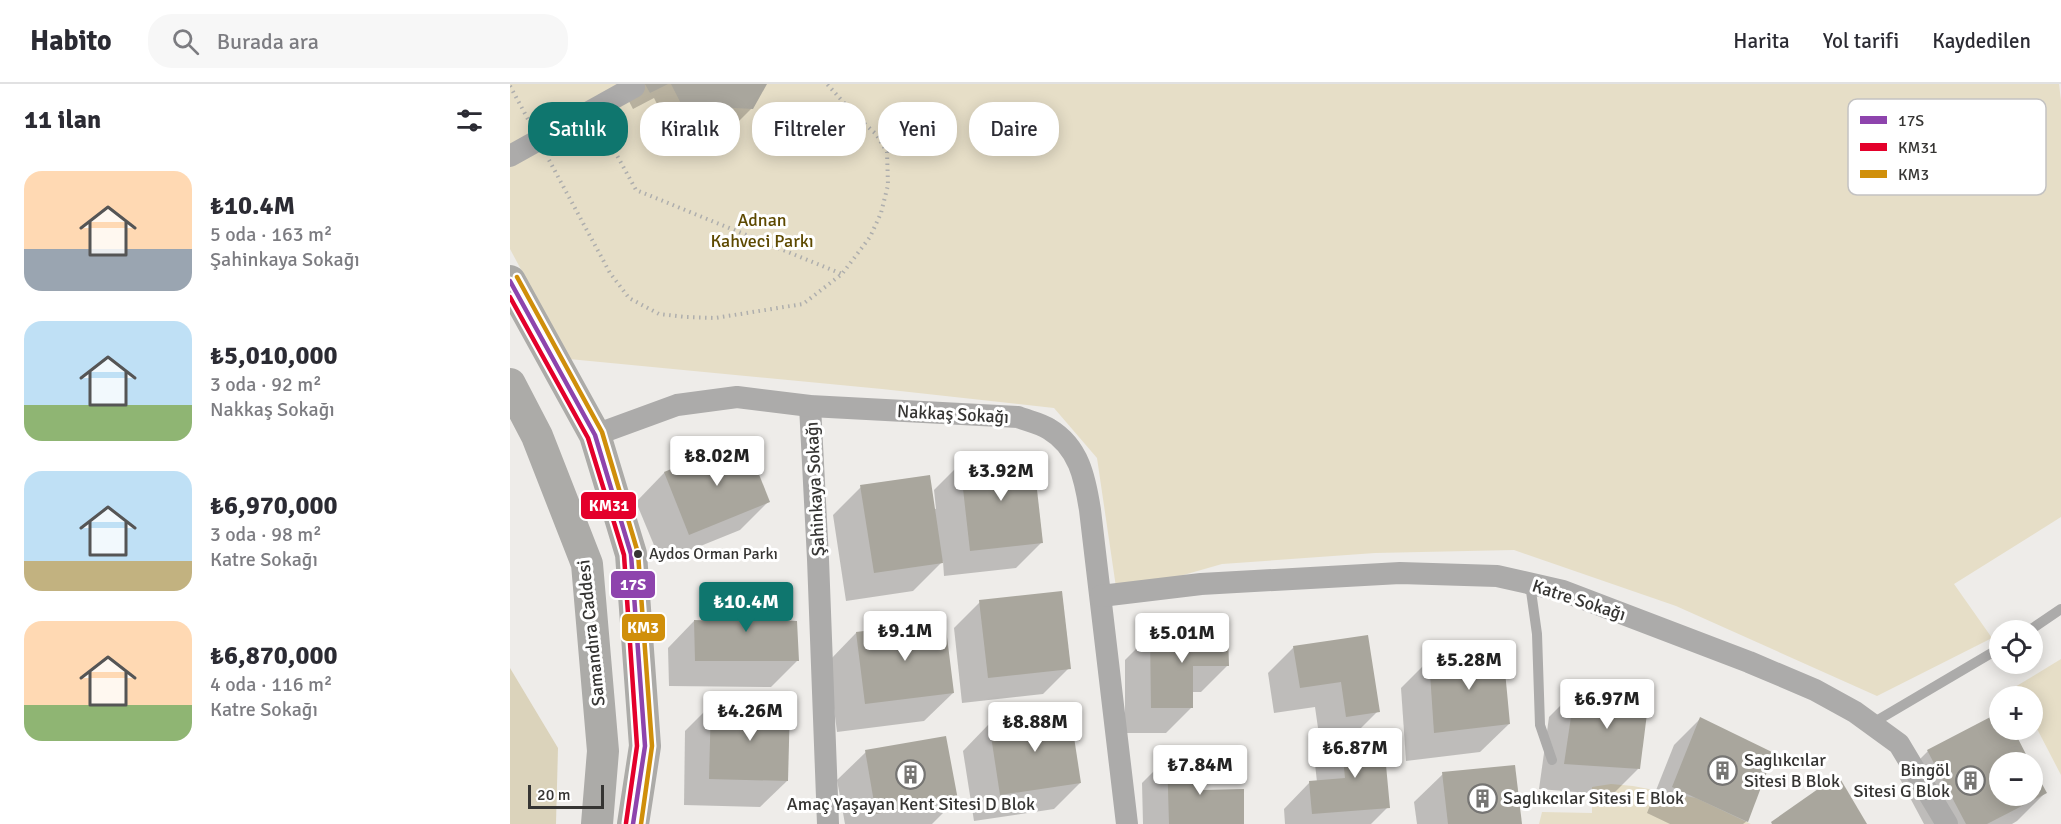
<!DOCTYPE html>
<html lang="tr">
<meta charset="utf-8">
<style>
:root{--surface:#fff;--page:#f7f7f7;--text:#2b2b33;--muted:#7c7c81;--line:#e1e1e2;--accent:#0f766e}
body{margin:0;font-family:Signika,sans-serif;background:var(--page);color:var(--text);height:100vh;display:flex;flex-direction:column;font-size:22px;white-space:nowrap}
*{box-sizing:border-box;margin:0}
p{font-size:20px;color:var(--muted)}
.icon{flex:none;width:33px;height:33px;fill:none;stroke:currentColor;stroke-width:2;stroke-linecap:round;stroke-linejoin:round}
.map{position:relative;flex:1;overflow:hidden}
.drawer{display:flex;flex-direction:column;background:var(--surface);width:510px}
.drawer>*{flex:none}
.banner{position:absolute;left:18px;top:18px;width:570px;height:54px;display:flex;gap:12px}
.buttons{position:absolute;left:1479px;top:536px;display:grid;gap:12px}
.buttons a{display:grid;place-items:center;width:54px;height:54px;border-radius:50%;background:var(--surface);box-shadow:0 3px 15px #0003;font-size:30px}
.scale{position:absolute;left:18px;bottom:15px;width:76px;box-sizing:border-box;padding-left:6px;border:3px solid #363533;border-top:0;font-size:16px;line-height:21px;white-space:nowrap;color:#363533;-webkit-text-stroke:4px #fff;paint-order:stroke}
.price{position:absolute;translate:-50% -51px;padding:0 14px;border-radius:6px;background:#fff;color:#222;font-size:20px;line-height:39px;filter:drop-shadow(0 2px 3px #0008)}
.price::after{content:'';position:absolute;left:50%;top:36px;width:18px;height:14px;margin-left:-9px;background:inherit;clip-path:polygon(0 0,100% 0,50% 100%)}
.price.on{background:var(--accent);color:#fff}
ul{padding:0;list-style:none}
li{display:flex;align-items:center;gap:18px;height:150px;padding:0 24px}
li span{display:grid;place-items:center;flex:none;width:168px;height:120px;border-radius:18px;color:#555}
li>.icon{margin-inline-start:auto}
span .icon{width:72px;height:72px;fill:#fffc;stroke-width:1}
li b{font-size:26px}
h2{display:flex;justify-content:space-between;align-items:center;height:72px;padding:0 24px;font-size:26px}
.chip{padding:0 21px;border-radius:24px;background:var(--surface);box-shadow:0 3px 15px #0003;font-size:21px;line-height:54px}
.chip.on{background:var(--accent);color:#fff}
header{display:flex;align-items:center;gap:36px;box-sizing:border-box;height:84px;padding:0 30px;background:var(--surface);border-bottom:2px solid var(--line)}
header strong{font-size:28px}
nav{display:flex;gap:33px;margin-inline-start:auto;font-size:21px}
.search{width:420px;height:54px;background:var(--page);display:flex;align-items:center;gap:15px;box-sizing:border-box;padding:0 21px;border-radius:24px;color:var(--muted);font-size:22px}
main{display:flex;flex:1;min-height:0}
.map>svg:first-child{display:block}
.green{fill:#e6dec7}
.forest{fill:#dbd3bb}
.shadow{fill:#0003}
.building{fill:#a9a69d}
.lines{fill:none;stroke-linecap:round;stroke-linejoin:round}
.path{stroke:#aeaead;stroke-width:4;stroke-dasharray:1.5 4.5;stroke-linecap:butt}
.service{stroke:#acabaa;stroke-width:10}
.minor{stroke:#acabaa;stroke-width:22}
.secondary{stroke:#acaba8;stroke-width:32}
.bus-1-casing{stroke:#fff;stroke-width:9}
.bus-2-casing{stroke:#fff;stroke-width:9}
.bus-3-casing{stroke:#fff;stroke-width:9}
.bus-1{stroke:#8e44ad;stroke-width:4.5}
.bus-2{stroke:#e4002b;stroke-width:4.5}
.bus-3{stroke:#d08f0a;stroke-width:4.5}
.bus-dot{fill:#363533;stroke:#fff;stroke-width:2}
.labels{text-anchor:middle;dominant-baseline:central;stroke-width:6;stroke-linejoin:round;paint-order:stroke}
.bus-label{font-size:16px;fill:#363533;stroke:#fff;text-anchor:start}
.park-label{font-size:18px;fill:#5d4900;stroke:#fff}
.street-label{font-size:18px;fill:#363533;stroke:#fff}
.poi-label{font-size:18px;fill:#363533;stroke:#fff;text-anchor:start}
.key{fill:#fff;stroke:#c3c2c2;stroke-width:1.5}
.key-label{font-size:16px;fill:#363533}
.line-badge{stroke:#fff;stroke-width:2}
.badge-label{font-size:16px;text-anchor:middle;font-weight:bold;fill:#fff}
</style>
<header>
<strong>Habito</strong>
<div class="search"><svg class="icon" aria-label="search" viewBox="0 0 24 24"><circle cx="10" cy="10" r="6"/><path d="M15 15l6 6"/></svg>Burada ara</div>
<nav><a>Harita</a><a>Yol tarifi</a><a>Kaydedilen</a></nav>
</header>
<main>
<section class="drawer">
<h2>11 ilan<svg class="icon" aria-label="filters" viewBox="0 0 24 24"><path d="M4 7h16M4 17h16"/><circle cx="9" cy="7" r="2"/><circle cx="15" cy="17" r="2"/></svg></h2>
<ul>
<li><span style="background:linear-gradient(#ffd9b3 65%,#9aa5b1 0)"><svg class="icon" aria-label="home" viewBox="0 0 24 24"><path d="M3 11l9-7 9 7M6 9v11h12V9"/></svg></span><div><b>₺10.4M</b><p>5 oda · 163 m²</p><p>Şahinkaya Sokağı</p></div></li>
<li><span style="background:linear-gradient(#bfe0f5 70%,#8fb573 0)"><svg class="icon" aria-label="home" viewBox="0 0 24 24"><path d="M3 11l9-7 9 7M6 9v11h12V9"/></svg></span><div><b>₺5,010,000</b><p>3 oda · 92 m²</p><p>Nakkaş Sokağı</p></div></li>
<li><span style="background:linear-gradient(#bfe0f5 75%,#c2b280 0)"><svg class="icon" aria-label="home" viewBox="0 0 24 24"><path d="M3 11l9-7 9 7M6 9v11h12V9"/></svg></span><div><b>₺6,970,000</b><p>3 oda · 98 m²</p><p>Katre Sokağı</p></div></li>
<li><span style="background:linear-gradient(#ffd9b3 70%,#8fb573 0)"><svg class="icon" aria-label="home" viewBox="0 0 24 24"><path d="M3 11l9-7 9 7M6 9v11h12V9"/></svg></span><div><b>₺6,870,000</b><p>4 oda · 116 m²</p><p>Katre Sokağı</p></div></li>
</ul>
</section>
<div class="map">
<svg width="1551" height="740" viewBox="0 0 1551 740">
<rect width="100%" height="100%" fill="#eeece9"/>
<!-- green -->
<g class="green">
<path d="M 0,0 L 1549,0 L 1551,17 L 1551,433 L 1444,500 L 1482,554 L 1367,612 L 1166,522 L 1004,466 L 865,469 L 712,480 L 607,510 L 587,374 L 544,324 L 372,305 L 59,275 L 0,165 Z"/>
<path d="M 1551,575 L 1551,691 L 1523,637 L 1522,612 L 1509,612 L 1505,603 Z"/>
<path d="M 1101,700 L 1123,702 L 1186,714 L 1241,740 L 1029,740 L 1032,728 L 1082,729 L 1082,703 Z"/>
</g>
<!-- forest -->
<path class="forest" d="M 0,584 L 48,664 L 46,740 L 0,740 Z"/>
<!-- shadow -->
<g class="shadow">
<path d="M 110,0 L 255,0 L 242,24 L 225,41 L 203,40 L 194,49 L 168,62 L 144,14 L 123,25 Z"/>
<path d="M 234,357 L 258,418 L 230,446 L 151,478 L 126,418 L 154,389 Z"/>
<path d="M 450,380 L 532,458 L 506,484 L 434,492 L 433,477 L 403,507 L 336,517 L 323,431 L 351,403 L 426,425 L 424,406 Z"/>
<path d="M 218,504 L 254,537 L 287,577 L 261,603 L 159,602 L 158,564 L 184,537 L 192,538 L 192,530 Z"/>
<path d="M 470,518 L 559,584 L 533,610 L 452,619 L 444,544 Z"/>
<path d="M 346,549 L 443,609 L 414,637 L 327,648 L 318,578 Z"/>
<path d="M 641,550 L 717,582 L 691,608 L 682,608 L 682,623 L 656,649 L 615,649 L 615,576 Z"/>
<path d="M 857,553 L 868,627 L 842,653 L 878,723 L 861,740 L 775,740 L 774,725 L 800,698 L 807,698 L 805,680 L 830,655 L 810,658 L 805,623 L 764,629 L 758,589 L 784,563 Z"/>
<path d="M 920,575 L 999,640 L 970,668 L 896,677 L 891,604 Z"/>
<path d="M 1065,607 L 1128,685 L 1102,711 L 1029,705 L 1039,633 Z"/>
<path d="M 201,621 L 277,697 L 250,723 L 174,721 L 175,647 Z"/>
<path d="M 1190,635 L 1237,737 L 1233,740 L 1160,740 L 1137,729 L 1164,661 Z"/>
<path d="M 479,640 L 570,699 L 544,725 L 464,737 L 453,667 Z"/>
<path d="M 1490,645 L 1502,645 L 1519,678 L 1490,678 L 1490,711 L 1535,709 L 1507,737 L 1502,740 L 1414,740 L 1390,695 L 1418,667 Z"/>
<path d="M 356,668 L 446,716 L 422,740 L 335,740 L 327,696 Z"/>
<path d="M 658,673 L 690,707 L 732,706 L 733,740 L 633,740 L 632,699 Z"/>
<path d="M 1004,682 L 1010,740 L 907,740 L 904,718 L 933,690 Z"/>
</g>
<!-- building -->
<g class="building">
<path d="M 135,0 L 158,0 L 140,9 Z"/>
<path d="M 161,0 L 257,0 L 243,25 L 208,23 L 212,33 L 185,47 Z"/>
<path d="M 235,355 L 260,418 L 179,451 L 154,388 Z"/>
<path d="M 523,370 L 533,459 L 460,467 L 450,378 Z"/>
<path d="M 420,391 L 433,479 L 364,489 L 350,401 Z"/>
<path d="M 218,503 L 254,504 L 255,535 L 287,537 L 289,577 L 185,577 L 184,536 L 218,537 Z"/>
<path d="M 552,507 L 561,585 L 478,594 L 469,516 Z"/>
<path d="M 435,537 L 444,609 L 355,620 L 346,548 Z"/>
<path d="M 640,548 L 718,549 L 719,582 L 683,582 L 683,624 L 641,624 Z"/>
<path d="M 858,551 L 870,628 L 836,633 L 831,598 L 790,604 L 783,562 Z"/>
<path d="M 993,566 L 1000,640 L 924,649 L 919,574 Z"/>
<path d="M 1065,606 L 1139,614 L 1130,685 L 1054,680 Z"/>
<path d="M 201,619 L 280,621 L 278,697 L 199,695 Z"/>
<path d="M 560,627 L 571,699 L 490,711 L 479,639 Z"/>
<path d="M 1490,628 L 1490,645 L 1503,645 L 1520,678 L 1490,678 L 1490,711 L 1522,711 L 1522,682 L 1537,709 L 1477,740 L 1456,740 L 1417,666 Z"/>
<path d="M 1190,633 L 1264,669 L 1238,738 L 1162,703 Z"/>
<path d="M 873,649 L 880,724 L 802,730 L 799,697 L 835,694 L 831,653 Z"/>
<path d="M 436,652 L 448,716 L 366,730 L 355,666 Z"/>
<path d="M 657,671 L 691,671 L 692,706 L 734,705 L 734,740 L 659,740 Z"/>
<path d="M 1005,681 L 1012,740 L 938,740 L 932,688 Z"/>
<path d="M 1328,691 L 1357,740 L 1262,740 L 1261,738 Z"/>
</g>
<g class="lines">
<!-- path -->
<g class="path">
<path d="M 0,2 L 19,37"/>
<path d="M 93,46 L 126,106 L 332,190"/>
<path d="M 39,76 L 100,189 L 119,214 L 149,230 L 176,233 L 205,234 L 293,220 L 332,190 L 360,153 L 371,129 L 378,101 L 377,68 L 366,50 L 344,30 L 317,0"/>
</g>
<!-- service -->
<g class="service">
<path d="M 1020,500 L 1027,550 L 1030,641 L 1042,676"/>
<path d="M 1520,546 L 1551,525"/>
<path d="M 1361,640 L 1490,564"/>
</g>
<!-- minor -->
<g class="minor">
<path d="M 0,72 L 124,3"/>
<path d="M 300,322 L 308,475 L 318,740"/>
<path d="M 85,351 L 167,321 L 227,313 L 300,322 L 508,333 C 518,337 530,339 539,345 C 569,363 575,394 580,426 L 617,740"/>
<path d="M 591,512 L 691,500 L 890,489 L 987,492 L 1053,507 L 1239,578 L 1305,606 L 1345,628 L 1389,660 L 1437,740"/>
</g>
<!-- secondary -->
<g class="secondary">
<path d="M 0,197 L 85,351 L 121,470 L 135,662 L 123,740"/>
<path d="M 0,300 L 27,352 L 77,480 L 93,667 L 87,740"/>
</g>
<defs>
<path id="bus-1" d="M 0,197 L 85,351 L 121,470 L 135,662 L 123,740"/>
<path id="bus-2" d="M 0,213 L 78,354 L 114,471 L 127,662 L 116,739"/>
<path id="bus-3" d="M 7,193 L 92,348 L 128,469 L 142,662 L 131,740"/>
</defs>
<!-- bus-1 casing -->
<use href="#bus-1" class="bus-1-casing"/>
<!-- bus-2 casing -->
<use href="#bus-2" class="bus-2-casing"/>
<!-- bus-3 casing -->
<use href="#bus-3" class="bus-3-casing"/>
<!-- bus-1 -->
<use href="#bus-1" class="bus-1"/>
<!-- bus-2 -->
<use href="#bus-2" class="bus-2"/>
<!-- bus-3 -->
<use href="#bus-3" class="bus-3"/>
</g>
<!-- icons -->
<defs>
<symbol id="building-ring" viewBox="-11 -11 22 22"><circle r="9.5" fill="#fff" stroke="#767573" stroke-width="1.5"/><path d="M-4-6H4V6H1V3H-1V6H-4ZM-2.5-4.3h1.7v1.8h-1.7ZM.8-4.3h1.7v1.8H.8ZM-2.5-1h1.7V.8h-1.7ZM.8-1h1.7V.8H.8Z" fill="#767573"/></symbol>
</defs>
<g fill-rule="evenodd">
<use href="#building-ring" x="1196" y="670" width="33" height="33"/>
<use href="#building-ring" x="384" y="674" width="33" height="33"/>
<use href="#building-ring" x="1444" y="680" width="33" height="33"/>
<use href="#building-ring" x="956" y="698" width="33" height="33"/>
</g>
<!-- markers -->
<circle class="bus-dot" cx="128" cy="470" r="5"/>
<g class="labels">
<!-- bus labels -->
<g class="bus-label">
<text x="139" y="470">Aydos Orman Parkı</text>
</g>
<!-- park labels -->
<g class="park-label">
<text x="252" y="136">Adnan<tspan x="252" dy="21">Kahveci Parkı</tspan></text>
</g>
<!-- street labels -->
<g class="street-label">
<text transform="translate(443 330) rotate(3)">Nakkaş Sokağı</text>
<text transform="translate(305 405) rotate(-93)">Şahinkaya Sokağı</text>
<text transform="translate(1069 516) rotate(18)">Katre Sokağı</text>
<text transform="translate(81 549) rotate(-96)">Samandıra Caddesi</text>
</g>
<!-- poi labels -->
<g class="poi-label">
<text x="1234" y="676">Saglıkcılar<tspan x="1234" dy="21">Sitesi B Blok</tspan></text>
<text x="1440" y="686" text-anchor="end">Bingöl<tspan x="1440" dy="21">Sitesi G Blok</tspan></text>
<text x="993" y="714">Saglıkcılar Sitesi E Blok</text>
<text x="401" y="720" text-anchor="middle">Amaç Yaşayan Kent Sitesi D Blok</text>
</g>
</g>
<!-- legend -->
<rect x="1338" y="15" width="198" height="96" rx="9" class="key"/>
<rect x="1350" y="32" width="27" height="8" fill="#8e44ad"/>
<rect x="1350" y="59" width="27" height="8" fill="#e4002b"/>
<rect x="1350" y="86" width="27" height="8" fill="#d08f0a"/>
<g class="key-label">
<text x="1388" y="42">17S</text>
<text x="1388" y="69">KM31</text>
<text x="1388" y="96">KM3</text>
</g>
<g class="line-badge">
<rect x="70" y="407" width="57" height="29" rx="6" fill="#e4002b"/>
<rect x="100" y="486" width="46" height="29" rx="6" fill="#8e44ad"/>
<rect x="111" y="529" width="45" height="29" rx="6" fill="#d08f0a"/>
</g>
<g class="badge-label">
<text x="99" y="427">KM31</text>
<text x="123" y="506">17S</text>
<text x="133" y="549">KM3</text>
</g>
</svg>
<div class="buttons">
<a><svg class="icon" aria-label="locate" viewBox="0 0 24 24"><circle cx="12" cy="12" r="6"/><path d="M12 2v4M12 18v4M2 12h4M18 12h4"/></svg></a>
<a>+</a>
<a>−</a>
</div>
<div class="scale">20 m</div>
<b class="price" style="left:207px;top:403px">₺8.02M</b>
<b class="price" style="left:491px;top:418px">₺3.92M</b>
<b class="price on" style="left:236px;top:549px">₺10.4M</b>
<b class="price" style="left:395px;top:578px">₺9.1M</b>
<b class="price" style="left:672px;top:580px">₺5.01M</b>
<b class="price" style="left:959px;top:607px">₺5.28M</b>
<b class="price" style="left:1097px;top:646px">₺6.97M</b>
<b class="price" style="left:240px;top:658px">₺4.26M</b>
<b class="price" style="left:525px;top:669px">₺8.88M</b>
<b class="price" style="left:845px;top:695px">₺6.87M</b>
<b class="price" style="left:690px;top:712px">₺7.84M</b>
<div class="banner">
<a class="chip on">Satılık</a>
<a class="chip">Kiralık</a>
<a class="chip">Filtreler</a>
<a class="chip">Yeni</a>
<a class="chip">Daire</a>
</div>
</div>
</main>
